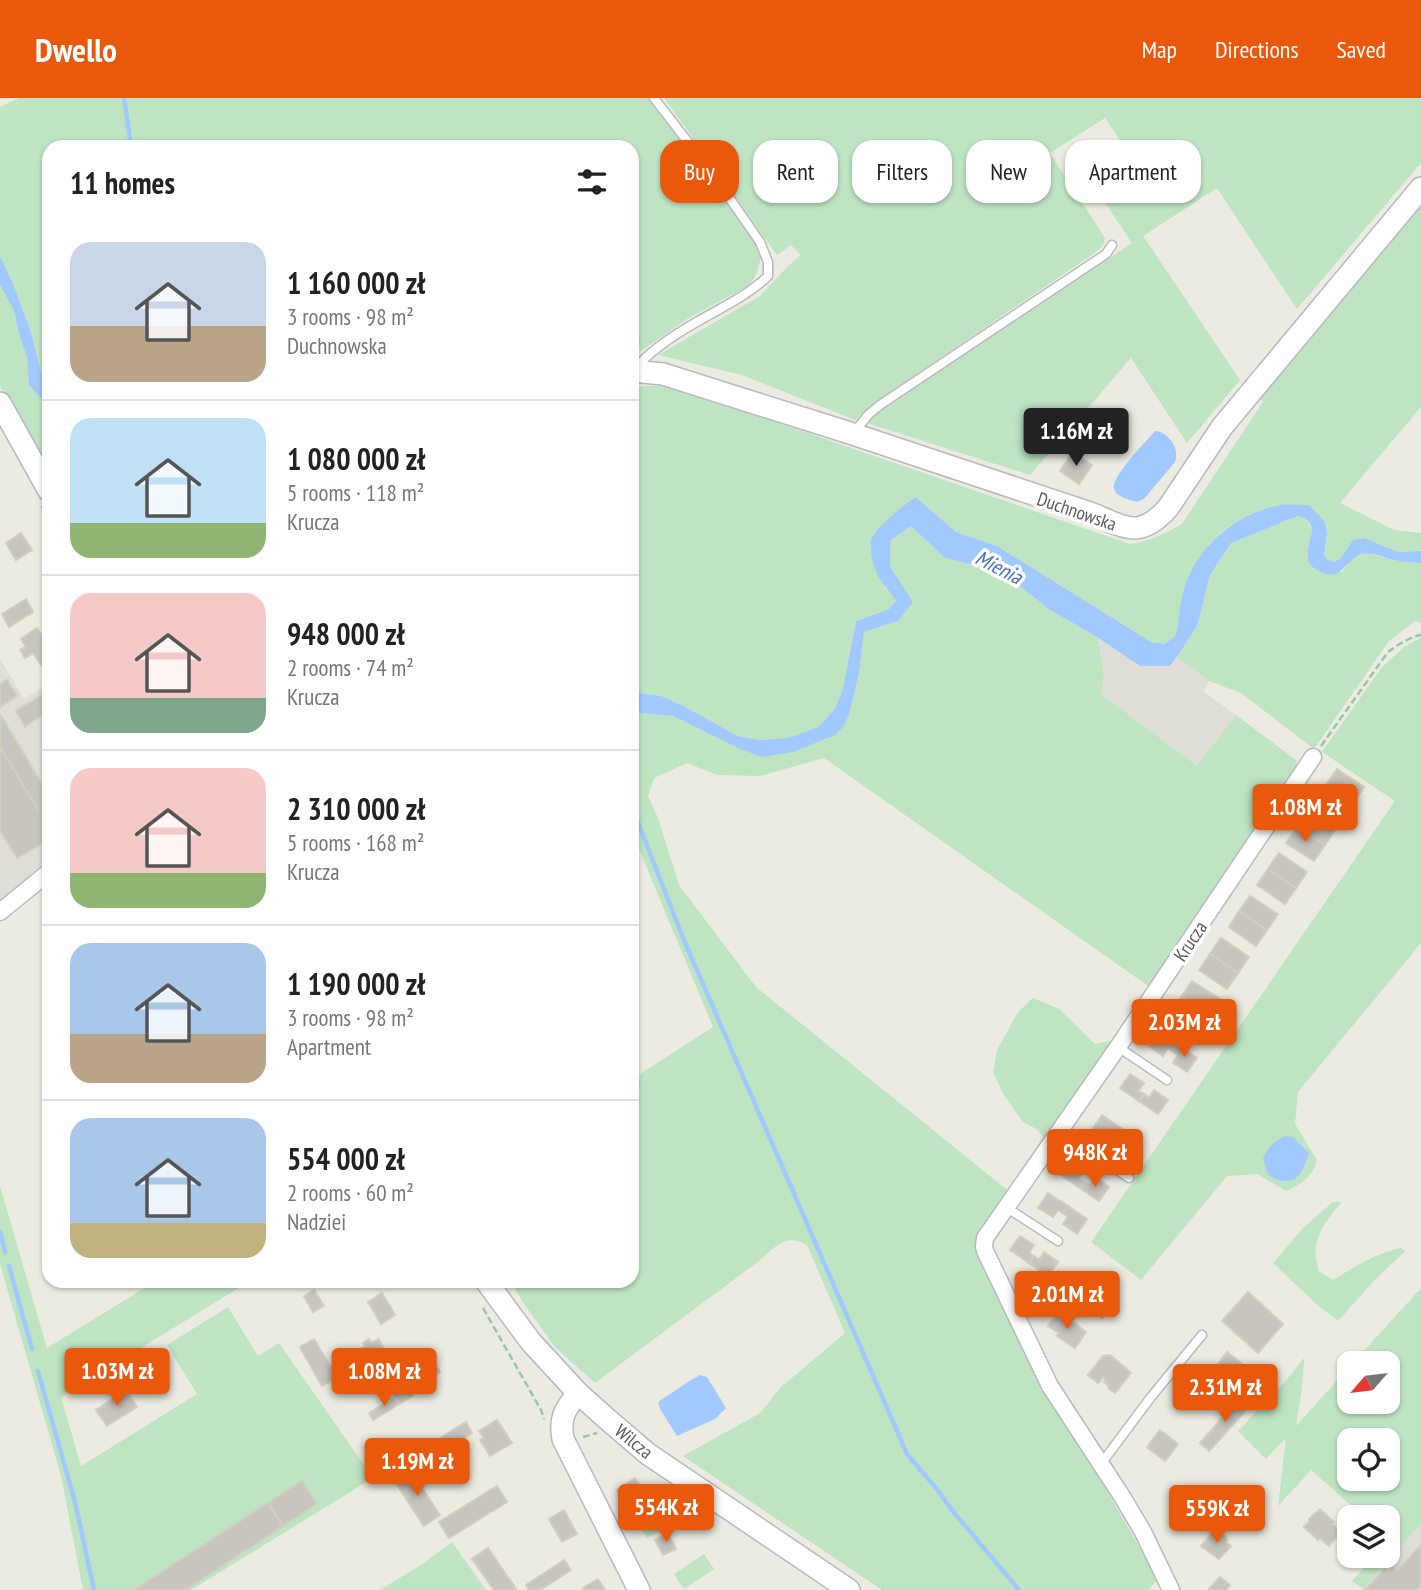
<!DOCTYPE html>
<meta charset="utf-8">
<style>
:root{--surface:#fff;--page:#f6f6f6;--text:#222;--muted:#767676;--line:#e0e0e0;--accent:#ea580c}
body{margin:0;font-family:"PT Sans Narrow",sans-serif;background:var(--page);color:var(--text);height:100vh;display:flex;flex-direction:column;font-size:26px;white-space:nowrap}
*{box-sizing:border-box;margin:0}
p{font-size:23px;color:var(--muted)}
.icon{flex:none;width:38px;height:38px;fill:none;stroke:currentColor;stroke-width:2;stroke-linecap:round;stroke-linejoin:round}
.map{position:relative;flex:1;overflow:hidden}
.details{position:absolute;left:42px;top:42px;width:597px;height:1148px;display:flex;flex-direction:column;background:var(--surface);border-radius:21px;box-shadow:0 2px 5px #0004}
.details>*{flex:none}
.hud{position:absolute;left:660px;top:42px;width:656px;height:63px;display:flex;gap:14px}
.needle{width:46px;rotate:242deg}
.tools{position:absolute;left:1337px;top:1253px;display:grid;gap:14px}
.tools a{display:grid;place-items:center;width:63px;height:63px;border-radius:14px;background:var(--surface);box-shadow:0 2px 5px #0004;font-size:35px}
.price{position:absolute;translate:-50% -60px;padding:0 16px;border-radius:7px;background:var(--accent);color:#fff;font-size:23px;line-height:46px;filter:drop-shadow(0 2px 4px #0008)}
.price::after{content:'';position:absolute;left:50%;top:42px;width:21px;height:16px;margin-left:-10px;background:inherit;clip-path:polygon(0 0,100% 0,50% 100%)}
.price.current{background:#222;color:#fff}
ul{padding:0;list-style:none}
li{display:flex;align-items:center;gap:21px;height:175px;padding:0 28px}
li+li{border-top:2px solid var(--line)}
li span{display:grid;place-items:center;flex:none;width:196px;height:140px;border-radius:21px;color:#555}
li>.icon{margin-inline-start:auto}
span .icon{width:84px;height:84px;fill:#fffc;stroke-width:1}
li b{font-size:30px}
h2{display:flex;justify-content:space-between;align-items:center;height:84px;padding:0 28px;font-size:30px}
.tag{padding:0 24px;border-radius:21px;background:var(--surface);box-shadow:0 2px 5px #0004;font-size:24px;line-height:63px}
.tag.current{background:var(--accent);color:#fff}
header{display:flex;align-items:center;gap:42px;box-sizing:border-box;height:98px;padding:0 35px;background:var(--accent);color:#fff}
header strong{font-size:33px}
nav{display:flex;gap:38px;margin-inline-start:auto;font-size:24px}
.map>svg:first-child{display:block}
.industrial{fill:#deddd6}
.green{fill:#bee4c2;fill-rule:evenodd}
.water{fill:#a1c9fd}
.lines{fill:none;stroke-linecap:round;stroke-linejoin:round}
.stream{stroke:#a1c9fd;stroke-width:4.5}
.building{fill:#c8c5be;stroke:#d1cec0;stroke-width:2}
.lane-casing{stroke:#b9bac0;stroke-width:11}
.street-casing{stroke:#b9bac0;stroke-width:19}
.secondary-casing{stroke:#b7b9c0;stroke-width:24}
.path{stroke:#97c4a9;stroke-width:2.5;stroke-dasharray:7 3.5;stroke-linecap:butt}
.lane{stroke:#fff;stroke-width:8}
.street{stroke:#fff;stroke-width:16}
.secondary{stroke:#fff;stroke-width:21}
.labels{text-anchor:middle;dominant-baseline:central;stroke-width:7;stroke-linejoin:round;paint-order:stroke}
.street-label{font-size:19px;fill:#5a5c62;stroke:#fff}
.water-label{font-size:21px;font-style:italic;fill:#4471bf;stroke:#fff}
</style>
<header>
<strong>Dwello</strong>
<nav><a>Map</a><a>Directions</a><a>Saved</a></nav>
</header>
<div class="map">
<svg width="1421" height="1492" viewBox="0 0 1421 1492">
<rect width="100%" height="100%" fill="#ecebe1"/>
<!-- industrial -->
<g class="industrial">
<path d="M 1097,539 L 1140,568 L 1169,568 L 1177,559 L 1209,583 L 1203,593 L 1236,617 L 1197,668 L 1101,596 L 1104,576 Z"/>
<path d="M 0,561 L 24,601 L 49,585 L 49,768 L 0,806 Z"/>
<path d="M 1421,1425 L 1421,1492 L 1361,1492 Z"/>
</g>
<!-- green -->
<g class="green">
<path d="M 19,0 L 649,0 L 761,152 C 760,167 758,180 746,189 L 687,221 L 641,253 L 632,250 L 632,49 L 49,49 L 49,286 L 42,278 L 31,234 L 13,185 L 0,158 L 0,9 Z"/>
<path d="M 664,0 L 1421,0 L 1421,65 L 1297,211 L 1217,90 L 1143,138 L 1240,282 L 1187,345 L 1131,260 L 1030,377 L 867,325 L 871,319 L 1132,145 L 1097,93 L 1137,67 L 1105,20 L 1050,55 L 1105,140 L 1103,147 L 1096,154 L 871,307 L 855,322 L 742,277 L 658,257 L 760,198 L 788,168 L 801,157 L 791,147 L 777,157 Z"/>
<path d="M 1421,104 L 1421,309 L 1340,405 L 1394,432 L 1421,435 L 1421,453 L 1398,454 L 1364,440 L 1353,443 L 1340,461 L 1334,464 L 1328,462 L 1324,457 L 1327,436 L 1325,424 L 1283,407 L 1251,416 L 1226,430 L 1209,446 L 1184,490 L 1176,537 L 1165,546 L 1151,544 L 997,448 L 956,434 L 916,399 L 877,433 L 885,490 L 896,501 L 889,511 L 856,523 L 843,591 L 834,612 L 818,629 L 789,640 L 759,642 L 738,638 L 680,606 L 661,598 L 632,594 L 632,289 L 668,287 L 1130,446 C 1150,443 1164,436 1182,426 L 1263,304 L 1258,299 Z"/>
<path d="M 0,187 L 14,213 L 20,240 L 27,259 L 29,287 L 49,309 L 49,376 L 0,288 Z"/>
<path d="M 1298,418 C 1319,425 1310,443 1306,459 L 1342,474 L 1352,461 L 1365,455 L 1393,462 L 1421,465 L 1421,525 L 1415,523 L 1389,543 L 1314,651 L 1241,595 L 1209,583 L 1177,559 L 1198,526 L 1210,477 L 1231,445 Z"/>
<path d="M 911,428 L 945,460 L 1002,474 L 1050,512 L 1097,539 L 1104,576 L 1101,596 L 1197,668 L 1236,617 L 1296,662 L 1299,674 L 1151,890 L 824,660 L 760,678 L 717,677 L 687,665 L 654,680 L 648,698 L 658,720 L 679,787 L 756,889 L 1011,1095 L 975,1146 L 1057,1307 L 1158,1481 L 1149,1492 L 882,1492 L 683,1358 L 760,1315 L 781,1289 L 845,1235 L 807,1147 C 785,1134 776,1149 759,1163 L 595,1285 L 555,1249 L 526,1209 L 510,1183 L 632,1183 L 632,981 L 713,929 L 632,734 L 632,612 C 645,619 661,614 675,619 C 704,630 732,647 762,659 L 849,617 L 859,575 L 864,534 L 898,523 L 912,504 L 890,469 L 890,443 Z"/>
<path d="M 1420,540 L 1421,541 L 1421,845 L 1298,994 L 1295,1026 L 1317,1062 C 1314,1077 1300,1088 1286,1093 L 1257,1076 L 1227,1078 L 1141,1182 L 1091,1144 L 1395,703 L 1322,654 L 1382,569 L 1404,549 Z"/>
<path d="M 1033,900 L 1059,911 L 1095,946 L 1114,942 L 1048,1044 L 1035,1030 L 1023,1024 L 1003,996 L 993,974 L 997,952 L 1018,914 Z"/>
<path d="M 0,1088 L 47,1250 L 156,1183 L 250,1183 L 61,1299 L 81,1368 L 197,1296 L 167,1247 L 228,1209 L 258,1258 L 279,1245 L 373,1380 L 191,1492 L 83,1492 L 61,1378 L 0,1166 Z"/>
<path d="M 1333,1104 L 1342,1104 C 1323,1126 1309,1144 1319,1173 L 1333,1182 C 1354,1169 1376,1155 1401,1150 L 1405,1153 L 1372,1185 L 1338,1223 L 1314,1204 L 1273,1165 L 1304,1129 Z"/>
<path d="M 1421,1190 L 1421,1425 L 1363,1491 L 1352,1483 L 1375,1458 L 1388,1458 L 1388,1419 L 1364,1419 L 1311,1372 L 1278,1408 L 1286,1340 L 1266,1361 L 1238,1333 L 1288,1280 L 1304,1260 L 1302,1290 L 1296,1328 L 1349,1269 L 1349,1304 L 1388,1304 L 1388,1265 L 1353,1265 ZM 1349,1342 L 1388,1342 L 1388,1381 L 1349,1381 Z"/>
<path d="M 663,1409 L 672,1425 L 647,1440 L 638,1424 Z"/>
<path d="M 452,1444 L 486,1492 L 380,1492 L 424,1465 Z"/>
<path d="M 704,1456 L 714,1471 L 684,1491 L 674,1476 Z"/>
</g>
<!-- water -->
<g class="water">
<path d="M 0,158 L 13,185 L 31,234 L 42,278 L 49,286 L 49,309 L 29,287 L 27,259 L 20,240 L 14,213 L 0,187 Z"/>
<path d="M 1155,333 C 1169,334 1180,351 1175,364 L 1144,401 L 1137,404 C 1130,402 1115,398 1114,391 C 1111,378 1147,343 1155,333 Z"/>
<path d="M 916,399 L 956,434 L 997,448 L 1151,544 L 1165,546 L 1176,537 C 1179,521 1180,503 1185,488 C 1199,446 1237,415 1281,407 C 1290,406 1300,407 1309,407 L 1325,424 L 1327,436 L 1324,457 L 1328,462 L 1334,464 L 1340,461 L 1353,442 L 1364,440 L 1398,454 L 1421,453 L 1421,465 C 1412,464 1403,464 1394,462 C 1384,460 1371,454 1362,456 C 1345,461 1343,484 1321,474 C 1287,460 1332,428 1298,418 L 1231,445 L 1210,477 L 1198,526 L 1181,553 L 1170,568 L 1140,568 L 1097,539 L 1050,512 L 1002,474 L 945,460 L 911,428 L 890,443 L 890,469 L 913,504 L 898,523 L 864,534 L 859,575 L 849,617 L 843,629 L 835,637 L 793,654 L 762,659 L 738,650 L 673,618 L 639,615 L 632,612 L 632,594 L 661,598 L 680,606 L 738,638 L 759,642 L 789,640 L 818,629 L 834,612 L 843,591 L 856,523 L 889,511 L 896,502 C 883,487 872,473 871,453 C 871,450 870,444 871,442 C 876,429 905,406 916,399 Z"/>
<path d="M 1285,1038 L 1293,1039 L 1309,1055 C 1304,1070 1298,1088 1279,1082 C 1278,1082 1271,1079 1269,1077 C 1266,1073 1265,1065 1263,1061 C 1267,1050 1275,1043 1285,1038 Z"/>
<path d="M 700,1277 L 707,1279 L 726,1310 L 715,1321 L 677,1338 L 660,1311 L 658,1304 C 672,1295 685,1285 700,1277 Z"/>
</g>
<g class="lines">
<!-- stream -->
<g class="stream">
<path d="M 124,0 L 131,49"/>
<path d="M 632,709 L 683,840 L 907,1356 L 936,1390 L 951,1411 L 1019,1492"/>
<path d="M 0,1134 L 5,1154"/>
<path d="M 9,1168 L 32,1251"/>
<path d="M 38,1273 L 76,1408 L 94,1492"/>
</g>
</g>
<!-- building -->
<g class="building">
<path d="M 1104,54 L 1116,72 L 1112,74 L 1115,80 L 1105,87 L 1101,82 L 1098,84 L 1089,72 L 1086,74 L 1081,65 L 1092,58 L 1094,61 Z"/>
<path d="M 1073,354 L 1092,367 L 1079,386 L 1060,373 Z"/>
<path d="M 21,435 L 32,452 L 16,462 L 6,445 Z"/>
<path d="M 26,501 L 33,514 L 9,529 L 2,516 Z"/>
<path d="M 37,530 L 49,548 L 49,562 L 41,567 L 33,555 L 25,560 L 20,552 L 26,549 L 21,541 Z"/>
<path d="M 7,582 L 17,598 L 0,609 L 0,587 Z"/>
<path d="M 47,594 L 49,596 L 49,613 L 25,628 L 16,613 Z"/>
<path d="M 1,618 L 49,698 L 49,730 L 0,649 Z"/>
<path d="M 0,649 L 49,730 L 49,741 L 17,760 L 0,732 Z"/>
<path d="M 1337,671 L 1364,689 L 1353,705 L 1326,687 Z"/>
<path d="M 1326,687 L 1353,705 L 1342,721 L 1315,703 Z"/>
<path d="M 1308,713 L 1335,732 L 1325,747 L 1297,729 Z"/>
<path d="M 1297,729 L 1325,747 L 1314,763 L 1286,745 Z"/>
<path d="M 1279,755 L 1307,774 L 1296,790 L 1268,771 Z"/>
<path d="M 1268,771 L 1296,790 L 1285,806 L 1257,787 Z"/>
<path d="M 1250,798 L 1278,816 L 1267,832 L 1239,813 Z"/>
<path d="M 1239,813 L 1267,832 L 1256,848 L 1229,829 Z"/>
<path d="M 1221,840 L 1249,859 L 1238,875 L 1210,856 Z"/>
<path d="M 1210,856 L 1238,875 L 1227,891 L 1199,872 Z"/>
<path d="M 1192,883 L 1220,901 L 1209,917 L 1182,898 Z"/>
<path d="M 1182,898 L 1209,917 L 1198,933 L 1170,915 Z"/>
<path d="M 1159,934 L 1178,947 L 1173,954 L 1168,950 L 1163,958 L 1149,948 Z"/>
<path d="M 1178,947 L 1197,960 L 1187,974 L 1173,965 L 1178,957 L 1173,954 Z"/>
<path d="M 1130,976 L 1144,985 L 1138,993 L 1144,996 L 1139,1003 L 1120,990 Z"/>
<path d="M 1154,992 L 1168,1002 L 1158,1016 L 1139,1003 L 1144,996 L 1149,1000 Z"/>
<path d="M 1102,1017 L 1121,1030 L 1116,1037 L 1111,1034 L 1106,1041 L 1092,1032 Z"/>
<path d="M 1121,1030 L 1140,1043 L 1130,1058 L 1116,1048 L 1121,1041 L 1116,1037 Z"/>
<path d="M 1070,1063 L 1085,1072 L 1079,1080 L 1084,1084 L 1080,1090 L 1061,1077 Z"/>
<path d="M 1095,1079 L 1109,1089 L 1099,1103 L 1080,1090 L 1084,1084 L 1090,1087 Z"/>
<path d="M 1048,1095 L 1068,1108 L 1063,1115 L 1058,1112 L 1053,1119 L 1038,1110 Z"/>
<path d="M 1068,1108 L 1087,1121 L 1077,1136 L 1063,1126 L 1068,1119 L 1063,1115 Z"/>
<path d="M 1020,1138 L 1034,1147 L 1029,1155 L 1034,1158 L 1029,1165 L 1010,1152 Z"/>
<path d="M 1044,1154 L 1058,1164 L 1048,1178 L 1029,1165 L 1034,1158 L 1039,1162 Z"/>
<path d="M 1104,1191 L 1117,1202 L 1102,1220 L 1089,1209 L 1094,1204 L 1090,1201 L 1094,1196 L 1098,1199 Z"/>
<path d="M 314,1192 L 324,1208 L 313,1214 L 304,1198 Z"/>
<path d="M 1248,1194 L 1283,1226 L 1258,1255 L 1222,1223 Z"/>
<path d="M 382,1195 L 395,1217 L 381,1226 L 368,1204 Z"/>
<path d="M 1057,1216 L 1065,1223 L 1067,1220 L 1086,1234 L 1075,1250 L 1057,1238 L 1059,1235 L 1048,1228 Z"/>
<path d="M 314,1241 L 337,1280 L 322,1288 L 300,1249 Z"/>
<path d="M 369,1241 L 371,1245 L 379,1241 L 385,1253 L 337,1280 L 330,1269 L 365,1248 L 363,1245 Z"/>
<path d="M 428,1253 L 440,1274 L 422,1285 L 409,1264 Z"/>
<path d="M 1227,1254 L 1264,1283 L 1247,1305 L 1210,1277 Z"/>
<path d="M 1110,1257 L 1131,1275 L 1115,1295 L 1108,1290 L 1109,1288 L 1104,1284 L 1106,1282 L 1103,1279 L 1098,1285 L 1088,1277 L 1103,1258 Z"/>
<path d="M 401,1287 L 403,1291 L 409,1288 L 414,1297 L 399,1306 L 394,1297 L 398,1295 L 395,1290 Z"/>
<path d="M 126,1292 L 137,1309 L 107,1328 L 96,1312 Z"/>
<path d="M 395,1299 L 399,1306 L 373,1322 L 369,1315 Z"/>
<path d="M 1240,1300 L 1251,1307 L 1209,1353 L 1200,1345 Z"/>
<path d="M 497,1322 L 512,1345 L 490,1358 L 480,1342 L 484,1340 L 479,1333 Z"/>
<path d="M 466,1324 L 472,1335 L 428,1363 L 421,1352 Z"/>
<path d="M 1160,1332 L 1178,1346 L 1165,1363 L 1147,1349 Z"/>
<path d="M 409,1371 L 440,1417 L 424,1428 L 394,1382 Z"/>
<path d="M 635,1380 L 641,1389 L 643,1388 L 647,1396 L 626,1411 L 617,1392 Z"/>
<path d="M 302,1383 L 316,1406 L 283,1428 L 268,1405 Z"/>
<path d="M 497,1388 L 507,1404 L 449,1440 L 439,1424 Z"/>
<path d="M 1199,1390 L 1216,1405 L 1195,1428 L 1184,1418 L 1188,1413 L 1183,1408 Z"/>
<path d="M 268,1405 L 283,1428 L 185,1492 L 134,1492 Z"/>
<path d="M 1320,1411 L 1334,1424 L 1332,1426 L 1341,1434 L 1329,1448 L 1320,1440 L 1318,1442 L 1304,1429 L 1309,1424 L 1309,1421 Z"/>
<path d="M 564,1412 L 577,1436 L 562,1444 L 549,1421 Z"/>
<path d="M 1215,1432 L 1225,1438 L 1227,1442 L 1226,1444 L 1231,1448 L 1219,1461 L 1201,1448 Z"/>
<path d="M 668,1436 L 676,1451 L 663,1457 L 655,1442 Z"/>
<path d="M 1421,1447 L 1421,1488 L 1417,1492 L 1365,1492 L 1385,1470 L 1388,1473 L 1392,1469 L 1397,1473 Z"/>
<path d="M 488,1450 L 516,1491 L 515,1492 L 494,1492 L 472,1461 Z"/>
<path d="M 564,1462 L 571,1472 L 540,1492 L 529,1492 L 526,1487 Z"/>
<path d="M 1220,1479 L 1230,1487 L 1226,1492 L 1208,1492 Z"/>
<path d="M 598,1481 L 605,1492 L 584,1492 L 583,1490 Z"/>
</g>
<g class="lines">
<defs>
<g id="lane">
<path d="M 635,271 C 650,253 674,237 695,225 C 720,210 746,199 768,178 L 768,164 L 760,144 L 712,75 L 654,0"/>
<path d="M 853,336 L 868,317 L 880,307 L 1106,156 L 1112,147"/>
<path d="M 1118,949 L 1167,982"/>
<path d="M 1060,1034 L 1129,1080"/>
<path d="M 1007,1110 L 1058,1143"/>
<path d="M 1101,1366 L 1151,1299 L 1202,1237"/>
</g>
<g id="street">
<path d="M 0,814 L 49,774"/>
<path d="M 1171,1492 L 1143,1434 L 1123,1400 L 1050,1288 L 985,1153 L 984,1148 L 985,1140 L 1118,949 L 1313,659"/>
</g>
<g id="secondary">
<path d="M 632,273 L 663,276 L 853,336 L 1093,416 C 1126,430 1140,441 1168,410 L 1222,329 L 1421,90"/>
<path d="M 0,305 L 49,393"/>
<path d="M 486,1183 L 531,1244 L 578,1295 L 607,1321 L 648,1356 L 849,1492"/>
<path d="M 578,1295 C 565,1311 559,1320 563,1341 L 639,1492"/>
</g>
</defs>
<!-- lane casing -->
<use href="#lane" class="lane-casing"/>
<!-- street casing -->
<use href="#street" class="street-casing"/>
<!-- secondary casing -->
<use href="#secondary" class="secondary-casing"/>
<!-- path -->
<g class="path">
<path d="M 42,408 L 49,421"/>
<path d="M 1321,648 L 1388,554 C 1398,547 1409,539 1421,537"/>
<path d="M 483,1210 L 541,1312 L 544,1321"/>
<path d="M 583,1339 L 597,1335"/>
</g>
<!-- lane -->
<use href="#lane" class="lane"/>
<!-- street -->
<use href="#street" class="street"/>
<!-- secondary -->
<use href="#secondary" class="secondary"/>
</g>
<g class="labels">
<!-- street labels -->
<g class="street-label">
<text transform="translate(1077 413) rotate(19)">Duchnowska</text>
<text transform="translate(1190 843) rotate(-56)">Krucza</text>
<text transform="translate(634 1343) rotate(39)">Wilcza</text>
</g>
<!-- water labels -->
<g class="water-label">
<text transform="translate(999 469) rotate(27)">Mienia</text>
</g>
</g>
</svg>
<div class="tools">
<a><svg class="needle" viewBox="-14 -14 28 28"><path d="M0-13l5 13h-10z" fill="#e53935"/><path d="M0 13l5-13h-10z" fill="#767676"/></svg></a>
<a><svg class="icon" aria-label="locate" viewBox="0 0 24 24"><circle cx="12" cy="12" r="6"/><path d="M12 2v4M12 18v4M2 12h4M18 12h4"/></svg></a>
<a><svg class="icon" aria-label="layers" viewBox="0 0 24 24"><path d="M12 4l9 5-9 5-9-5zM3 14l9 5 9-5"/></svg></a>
</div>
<b class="price current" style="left:1076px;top:370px">1.16M zł</b>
<b class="price" style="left:1305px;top:746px">1.08M zł</b>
<b class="price" style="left:1184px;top:961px">2.03M zł</b>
<b class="price" style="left:1095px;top:1091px">948K zł</b>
<b class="price" style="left:1067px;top:1233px">2.01M zł</b>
<b class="price" style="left:117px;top:1310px">1.03M zł</b>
<b class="price" style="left:384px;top:1310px">1.08M zł</b>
<b class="price" style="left:1225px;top:1326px">2.31M zł</b>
<b class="price" style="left:417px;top:1400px">1.19M zł</b>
<b class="price" style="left:666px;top:1446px">554K zł</b>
<b class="price" style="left:1217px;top:1447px">559K zł</b>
<div class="hud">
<a class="tag current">Buy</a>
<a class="tag">Rent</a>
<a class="tag">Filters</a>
<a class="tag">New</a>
<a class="tag">Apartment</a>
</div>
<section class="details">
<h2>11 homes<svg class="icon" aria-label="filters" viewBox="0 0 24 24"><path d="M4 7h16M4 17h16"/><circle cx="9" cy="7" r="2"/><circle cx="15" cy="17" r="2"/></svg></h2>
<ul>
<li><span style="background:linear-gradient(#c9d6e8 60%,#b9a48a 0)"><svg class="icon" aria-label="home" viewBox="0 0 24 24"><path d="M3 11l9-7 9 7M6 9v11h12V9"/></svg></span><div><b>1 160 000 zł</b><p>3 rooms · 98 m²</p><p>Duchnowska</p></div></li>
<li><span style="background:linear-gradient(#bfe0f5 75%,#8fb573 0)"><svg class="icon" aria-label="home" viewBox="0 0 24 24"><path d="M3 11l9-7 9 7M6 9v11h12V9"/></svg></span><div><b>1 080 000 zł</b><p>5 rooms · 118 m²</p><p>Krucza</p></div></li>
<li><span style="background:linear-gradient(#f6c9c9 75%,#7fa58c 0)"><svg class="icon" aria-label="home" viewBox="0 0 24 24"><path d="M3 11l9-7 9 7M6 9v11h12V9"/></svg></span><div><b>948 000 zł</b><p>2 rooms · 74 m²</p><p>Krucza</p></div></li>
<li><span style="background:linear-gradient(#f6c9c9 75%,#8fb573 0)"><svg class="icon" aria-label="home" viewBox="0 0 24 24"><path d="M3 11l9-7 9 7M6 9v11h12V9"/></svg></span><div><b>2 310 000 zł</b><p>5 rooms · 168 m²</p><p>Krucza</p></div></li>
<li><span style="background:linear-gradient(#a9c7e8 65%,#b9a48a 0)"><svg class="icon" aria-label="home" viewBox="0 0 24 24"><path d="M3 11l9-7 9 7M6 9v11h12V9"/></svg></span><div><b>1 190 000 zł</b><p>3 rooms · 98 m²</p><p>Apartment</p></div></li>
<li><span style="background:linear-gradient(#a9c7e8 75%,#c2b280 0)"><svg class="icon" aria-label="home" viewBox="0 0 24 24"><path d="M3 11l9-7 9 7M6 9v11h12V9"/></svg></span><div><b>554 000 zł</b><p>2 rooms · 60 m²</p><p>Nadziei</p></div></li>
</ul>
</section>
</div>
